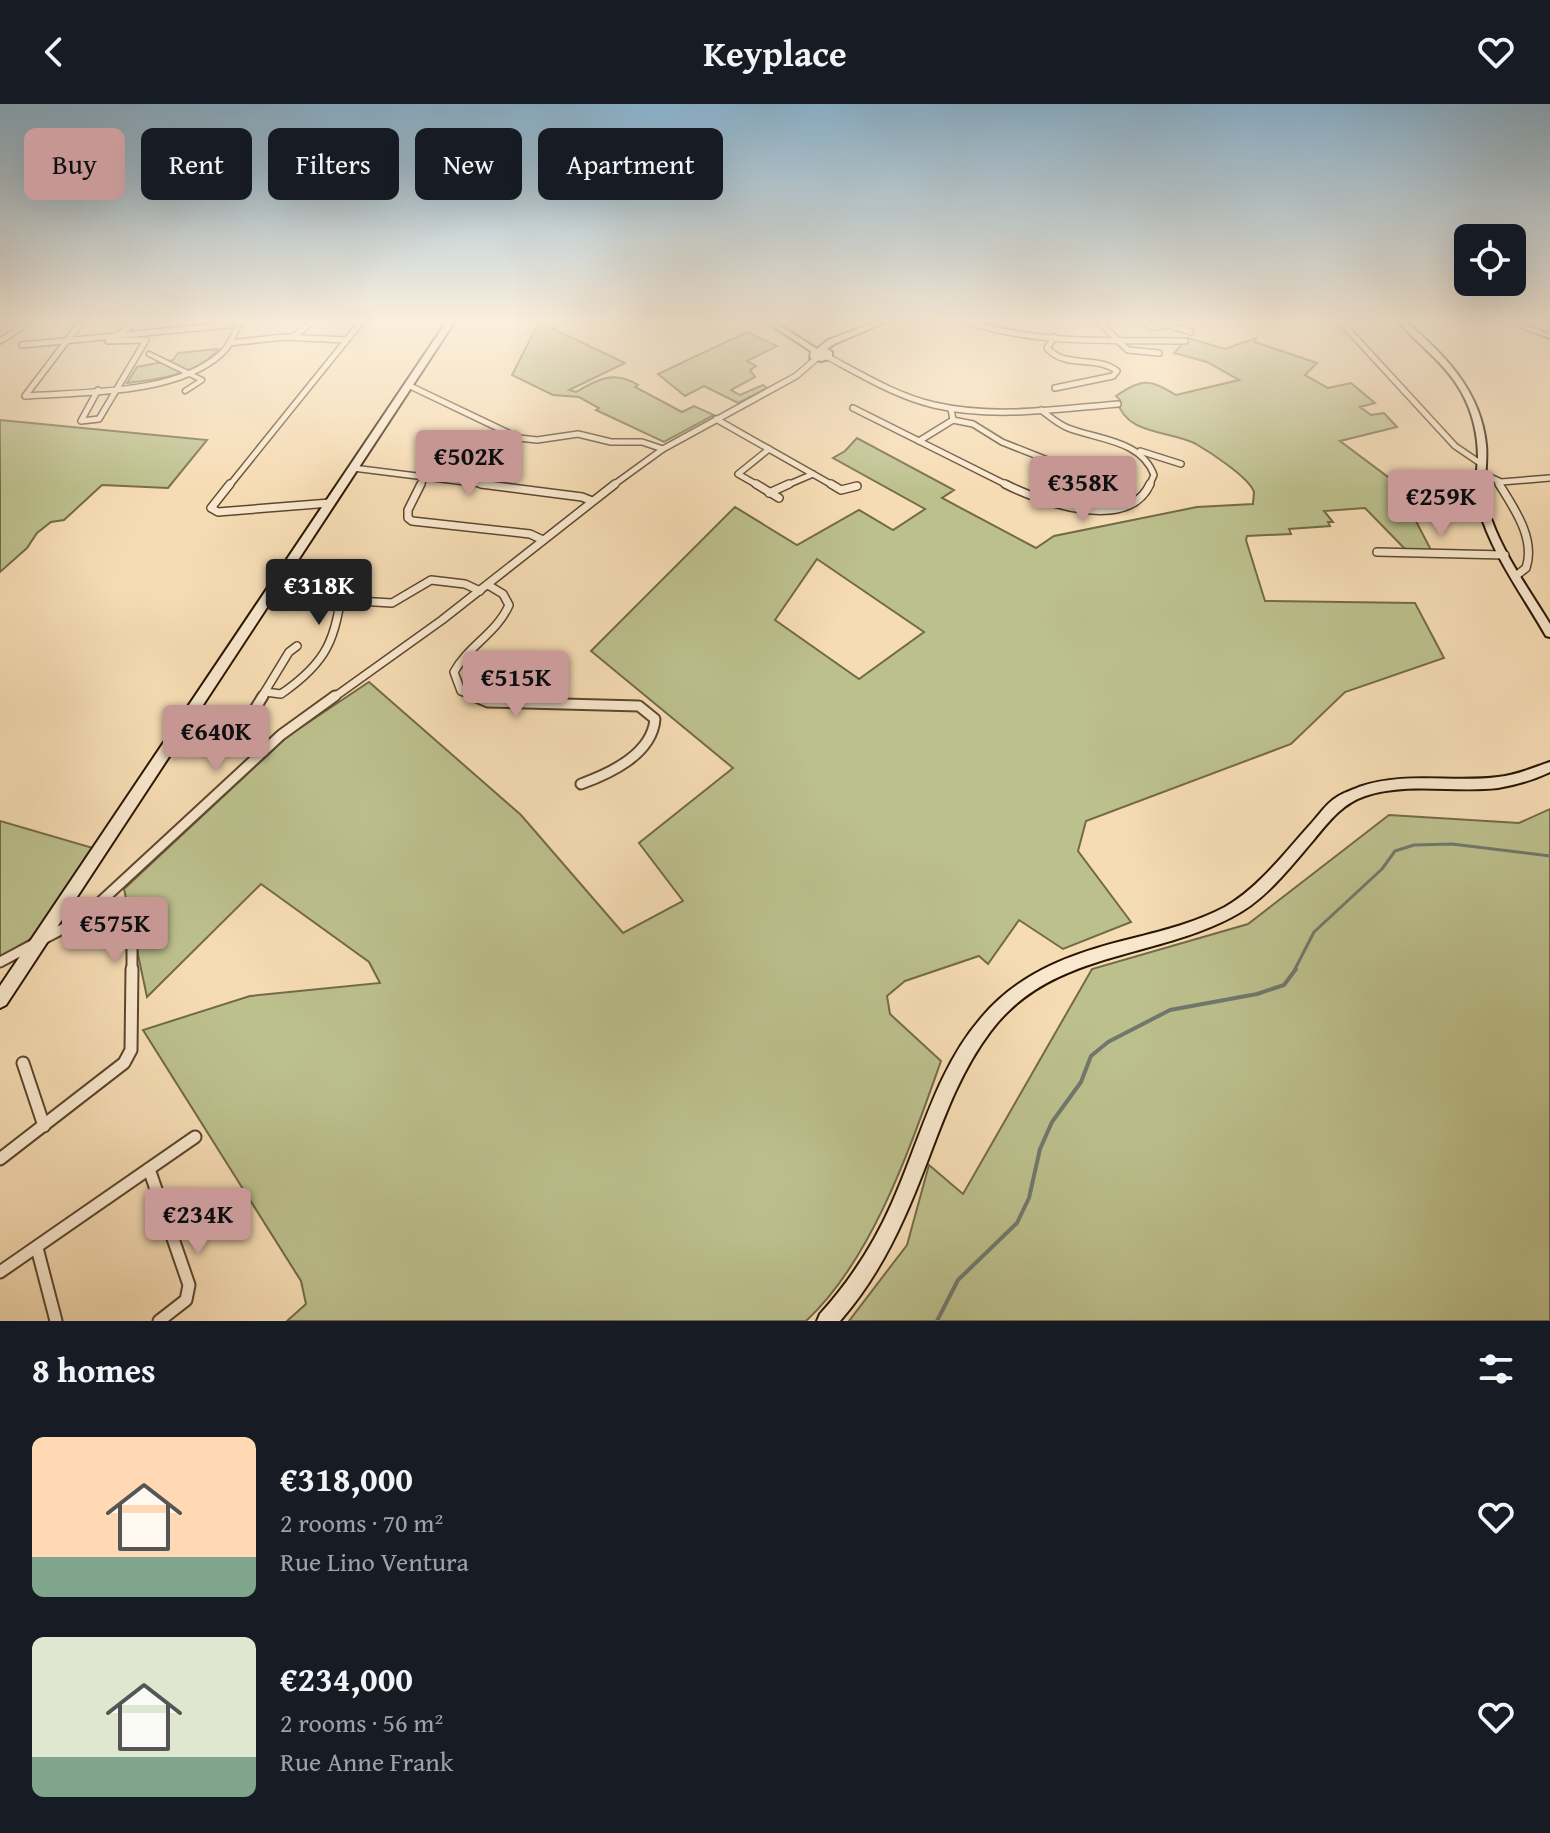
<!DOCTYPE html>
<meta charset="utf-8">
<style>
:root{--surface:#171b24;--page:#20242c;--text:#f1f3f6;--muted:#9ea1a6;--accent:#c59692}
body{margin:0;font-family:"Gentium Book Plus",serif;background:var(--page);color:var(--text);height:100vh;display:flex;flex-direction:column;font-size:30px;white-space:nowrap}
*{box-sizing:border-box;margin:0}
p{font-size:26px;color:var(--muted)}
.icon{flex:none;width:44px;height:44px;fill:none;stroke:currentColor;stroke-width:2;stroke-linecap:round;stroke-linejoin:round}
.map{position:relative;height:1217px;overflow:hidden}
.panel{display:flex;flex-direction:column;background:var(--surface);flex:1}
.panel>*{flex:none}
.hud{position:absolute;left:24px;top:24px;width:800px;height:72px;display:flex;gap:16px}
.controls{position:absolute;left:1454px;top:120px;display:grid;gap:16px}
.controls a{display:grid;place-items:center;width:72px;height:72px;border-radius:12px;background:var(--surface);box-shadow:0 8px 32px #0002;font-size:40px}
.price{position:absolute;translate:-50% -68px;padding:0 18px;border-radius:8px;background:var(--accent);color:#111;font-size:26px;line-height:52px;filter:drop-shadow(0 2px 4px #0008)}
.price::after{content:'';position:absolute;left:50%;top:48px;width:24px;height:18px;margin-left:-12px;background:inherit;clip-path:polygon(0 0,100% 0,50% 100%)}
.price.current{background:#222;color:#fff}
ul{padding:0;list-style:none}
li{display:flex;align-items:center;gap:24px;height:200px;padding:0 32px}
li span{display:grid;place-items:center;flex:none;width:224px;height:160px;border-radius:12px;color:#555}
li>.icon{margin-inline-start:auto}
span .icon{width:96px;height:96px;fill:#fffc;stroke-width:1}
li b{font-size:34px}
h2{display:flex;justify-content:space-between;align-items:center;height:96px;padding:0 32px;font-size:34px}
.tag{padding:0 28px;border-radius:12px;background:var(--surface);box-shadow:0 8px 32px #0002;font-size:28px;line-height:72px}
.tag.current{background:var(--accent);color:#111}
header{display:flex;justify-content:space-between;align-items:center;height:104px;padding:0 32px;background:var(--surface);font-size:36px;font-weight:800}
.map>svg:first-child{display:block}
.green{fill:#bcc08d;stroke:#736a48;stroke-width:2;fill-rule:evenodd}
.lines{fill:none;stroke-linecap:round;stroke-linejoin:round}
.stream-far1{stroke:#70786d;stroke-width:3}
.stream{stroke:#70786d;stroke-width:4}
.pedestrian-casing{stroke:#5d472e;stroke-width:7}
.minor-far3-casing{stroke:#5d472e;stroke-width:8}
.minor-far2-casing{stroke:#5d472e;stroke-width:10}
.minor-far1-casing{stroke:#5d472e;stroke-width:13}
.minor-casing{stroke:#5d472e;stroke-width:15}
.tertiary-casing{stroke:#5d472e;stroke-width:4}
.secondary-casing{stroke:#2a1502;stroke-width:4}
.pedestrian{stroke:#f9e8ce;stroke-width:4}
.minor-far3{stroke:#f9e8ce;stroke-width:5}
.minor-far2{stroke:#f9e8ce;stroke-width:7}
.minor-far1{stroke:#f9e8ce;stroke-width:9}
.minor{stroke:#f9e8ce;stroke-width:11}
.tertiary{fill:#f9e8ce;fill-rule:evenodd}
.secondary{fill:#f9e8ce;fill-rule:evenodd}
</style>
<header><svg class="icon" aria-label="back" viewBox="0 0 24 24"><path d="M15 5l-7 7 7 7"/></svg>Keyplace<svg class="icon" aria-label="heart" viewBox="0 0 24 24"><path d="M12 20l-8-8c-3-5 5-10 8-4 3-6 11-1 8 4z"/></svg></header>
<div class="map">
<svg width="1550" height="1217" viewBox="0 0 1550 1217">
<rect width="100%" height="100%" fill="#f6dcb4"/>
<filter id="stains"><feTurbulence type="fractalNoise" baseFrequency=".0025" numOctaves="4"/><feColorMatrix values="0 0 0 0 .2 0 0 0 0 .09 0 0 0 0 .02 0 0 0 .5 -.17"/></filter>
<radialGradient id="worn" r=".72"><stop offset=".6" stop-color="#630" stop-opacity="0"/><stop offset="1" stop-color="#630" stop-opacity=".3"/></radialGradient>
<!-- green -->
<g class="green">
<path d="M 539,218 L 625,259 L 569,286 L 576,288 C 598,275 614,266 638,281 L 635,283 L 682,308 L 694,302 L 714,311 L 664,338 L 596,306 L 599,304 L 579,293 L 553,291 L 512,271 Z"/>
<path d="M 747,228 L 777,242 L 747,257 L 756,262 L 750,266 L 755,273 L 731,286 L 740,291 L 763,281 L 767,284 L 738,299 L 704,282 L 685,292 L 658,270 Z"/>
<path d="M 1188,234 L 1225,245 L 1256,234 L 1255,238 L 1317,259 L 1305,271 L 1328,284 L 1351,279 L 1375,299 L 1360,303 L 1371,311 L 1384,309 L 1397,323 L 1340,337 L 1396,379 L 1431,446 L 1405,445 L 1365,404 L 1324,407 L 1333,418 L 1328,418 L 1330,422 L 1289,425 L 1291,430 L 1247,432 L 1246,436 L 1265,497 L 1415,499 L 1444,554 L 1345,588 L 1291,640 L 1086,717 L 1078,747 L 1131,818 L 1063,845 L 1019,816 L 988,860 L 979,852 L 905,877 L 887,892 L 890,910 L 941,957 C 911,1041 873,1155 806,1217 L 287,1217 L 306,1200 L 301,1177 L 143,926 L 250,892 L 380,879 L 369,858 L 261,780 L 147,893 L 124,785 L 288,632 L 369,578 L 521,711 L 623,829 L 683,797 L 639,739 L 733,664 L 591,547 L 735,403 L 797,441 L 859,406 L 893,426 L 925,405 L 833,354 L 845,347 L 857,334 L 954,386 L 942,394 L 1036,444 L 1054,432 L 1197,403 L 1253,400 C 1253,399 1254,389 1254,388 C 1249,373 1208,347 1196,340 C 1169,326 1127,332 1117,297 L 1120,296 L 1116,292 C 1143,274 1149,275 1176,291 L 1239,276 L 1207,258 L 1174,249 ZM 817,455 L 924,528 L 859,575 L 775,516 Z"/>
<path d="M 218,245 C 200,270 156,276 127,279 L 137,263 L 173,256 L 178,249 Z"/>
<path d="M 0,316 L 207,336 L 168,384 L 102,381 L 64,416 L 51,418 L 37,429 L 27,444 L 0,468 Z"/>
<path d="M 1550,705 L 1550,1217 L 849,1217 L 907,1141 L 929,1061 L 963,1090 L 1092,865 L 1248,820 L 1389,711 L 1519,719 Z"/>
<path d="M 0,717 L 93,744 L 32,834 L 0,853 Z"/>
</g>
<g class="lines">
<!-- stream-far1 -->
<path class="stream-far1" d="M 1294,867 L 1314,828 L 1382,765 L 1395,747 L 1414,741 L 1452,740 L 1550,752"/>
<!-- stream -->
<path class="stream" d="M 937,1217 L 958,1176 L 1017,1119 L 1029,1094 L 1040,1045 L 1052,1018 L 1081,978 L 1091,952 L 1108,938 L 1170,906 L 1257,890 L 1284,881 L 1296,865"/>
<defs>
<path id="pedestrian" d="M 149,250 L 202,276 L 185,287"/>
<g id="minor-far3">
<path d="M 82,217 L 25,292 C 83,288 177,291 222,249 C 231,241 235,228 240,217"/>
<path d="M 965,217 C 1036,241 1111,236 1185,237"/>
<path d="M 1098,217 L 1128,246 L 1159,249"/>
<path d="M 1144,217 L 1151,223 L 1168,221"/>
<path d="M 1155,217 L 1191,228"/>
<path d="M 1340,217 L 1455,342 L 1480,359"/>
<path d="M 292,233 L 314,217"/>
<path d="M 1054,233 L 1047,244 C 1065,265 1096,251 1117,267 L 1113,272 L 1055,284"/>
<path d="M 0,237 L 31,217"/>
<path d="M 229,239 L 285,233 L 346,236"/>
<path d="M 22,241 L 238,220"/>
<path d="M 828,253 C 862,271 896,292 934,301 C 994,315 1057,305 1118,300"/>
<path d="M 408,281 L 519,334 L 537,336 L 578,330 L 611,338 L 642,338 L 663,345"/>
<path d="M 98,286 L 81,317 L 99,315 L 146,236 L 108,237 L 139,217"/>
<path d="M 853,304 L 1009,382"/>
<path d="M 951,305 L 953,316 L 973,320 L 1002,338 L 1060,361 L 1060,368 L 1049,382"/>
<path d="M 1041,306 C 1049,312 1058,320 1068,324 C 1099,336 1141,336 1154,371 L 1149,382"/>
<path d="M 716,315 L 834,382"/>
<path d="M 919,337 L 953,316"/>
<path d="M 1140,347 L 1181,360"/>
<path d="M 353,364 L 497,382"/>
<path d="M 1479,368 L 1501,378 L 1550,374"/>
<path d="M 1497,377 L 1500,382"/>
<path d="M 229,382 L 362,217"/>
<path d="M 420,382 L 425,373"/>
<path d="M 612,382 L 663,345 L 796,272 L 817,254"/>
<path d="M 759,382 L 738,370 L 769,345"/>
<path d="M 785,382 L 813,370"/>
</g>
<g id="minor-far2">
<path d="M 230,380 L 211,404 L 218,408 L 330,399"/>
<path d="M 421,380 L 408,406 L 408,414 L 412,417 L 530,430 L 543,436"/>
<path d="M 481,380 L 582,393 L 592,397"/>
<path d="M 756,380 L 779,394"/>
<path d="M 831,380 L 841,386 L 857,382"/>
<path d="M 1005,380 C 1040,398 1128,429 1150,380"/>
<path d="M 1499,380 C 1514,404 1536,435 1526,464 L 1517,471"/>
<path d="M 769,389 L 789,380"/>
<path d="M 1039,395 L 1050,380"/>
<path d="M 1377,448 L 1505,451"/>
<path d="M 341,496 L 392,499 L 431,476 L 465,480 L 480,487"/>
<path d="M 265,588 L 281,590 C 329,557 335,535 343,480 C 330,463 310,461 290,460"/>
<path d="M 261,594 L 289,548 L 297,542"/>
<path d="M 333,594 L 442,516 L 615,380"/>
<path d="M 479,594 L 461,587 L 454,568 C 468,542 497,529 509,501 L 503,490 L 488,481"/>
</g>
<g id="minor-far1">
<path d="M 474,592 L 488,598 L 639,602 L 655,615 C 652,650 611,669 581,680"/>
<path d="M 247,618 L 263,592"/>
<path d="M 103,796 L 132,818 L 132,867"/>
<path d="M 0,858 L 83,814 L 281,631 L 335,592"/>
</g>
<g id="minor">
<path d="M 23,959 L 44,1022"/>
<path d="M 0,1055 L 124,959 L 131,946 L 132,865"/>
<path d="M 149,1065 L 189,1181 L 186,1196 L 159,1217"/>
<path d="M 37,1144 L 56,1217"/>
<path d="M 0,1168 L 195,1033"/>
</g>
<path id="tertiary" d="M 1504,217 L 1512,217 L 1550,230 L 1550,234 Z"/>
<g id="secondary">
<path d="M 447,217 L 455,217 L 6,901 L 0,904 L 0,882 Z"/>
<path d="M 765,217 L 773,217 L 817,245 L 828,236 L 879,217 L 888,217 L 834,240 L 827,245 L 832,248 L 832,254 L 821,257 L 810,254 L 811,247 Z"/>
<path d="M 1398,217 L 1405,217 C 1444,250 1481,287 1486,341 C 1488,361 1482,381 1487,402 C 1499,445 1527,482 1550,520 L 1550,533 L 1546,532 C 1522,490 1491,449 1478,402 C 1474,386 1477,370 1478,354 C 1478,331 1473,309 1462,289 C 1446,259 1418,241 1398,217 Z"/>
<path d="M 1550,658 L 1550,668 C 1533,676 1516,681 1498,684 C 1454,689 1407,678 1365,692 C 1341,700 1327,720 1311,739 C 1288,766 1264,797 1232,813 C 1151,856 1050,847 990,928 C 948,984 933,1052 904,1114 C 887,1152 867,1186 840,1217 L 817,1217 L 820,1210 C 850,1177 874,1140 892,1099 C 920,1037 936,966 981,914 C 1020,867 1076,848 1134,834 C 1165,826 1197,818 1225,803 C 1258,784 1283,751 1308,723 C 1317,714 1326,699 1337,693 C 1343,689 1352,686 1359,683 C 1403,667 1453,679 1498,673 C 1517,671 1532,664 1550,658 Z"/>
</g>
</defs>
<!-- pedestrian casing -->
<use href="#pedestrian" class="pedestrian-casing"/>
<!-- minor-far3 casing -->
<use href="#minor-far3" class="minor-far3-casing"/>
<!-- minor-far2 casing -->
<use href="#minor-far2" class="minor-far2-casing"/>
<!-- minor-far1 casing -->
<use href="#minor-far1" class="minor-far1-casing"/>
<!-- minor casing -->
<use href="#minor" class="minor-casing"/>
<!-- tertiary casing -->
<use href="#tertiary" class="tertiary-casing"/>
<!-- secondary casing -->
<use href="#secondary" class="secondary-casing"/>
<!-- pedestrian -->
<use href="#pedestrian" class="pedestrian"/>
<!-- minor-far3 -->
<use href="#minor-far3" class="minor-far3"/>
<!-- minor-far2 -->
<use href="#minor-far2" class="minor-far2"/>
<!-- minor-far1 -->
<use href="#minor-far1" class="minor-far1"/>
<!-- minor -->
<use href="#minor" class="minor"/>
<!-- tertiary -->
<use href="#tertiary" class="tertiary"/>
<!-- secondary -->
<use href="#secondary" class="secondary"/>
</g>
<!-- sky -->
<linearGradient id="sky" x2="0" y2="1"><stop stop-color="#8ab6d4"/><stop offset="0.56" stop-color="#fbefdd"/><stop offset="1" stop-color="#fbefdd" stop-opacity="0"/></linearGradient>
<rect width="1550" height="387" fill="url(#sky)"/>
<rect width="100%" height="100%" filter="url(#stains)"/>
<rect width="100%" height="100%" fill="url(#worn)"/>
</svg>
<div class="controls">
<a><svg class="icon" aria-label="locate" viewBox="0 0 24 24"><circle cx="12" cy="12" r="6"/><path d="M12 2v4M12 18v4M2 12h4M18 12h4"/></svg></a>
</div>
<b class="price" style="left:469px;top:394px">€502K</b>
<b class="price" style="left:1083px;top:420px">€358K</b>
<b class="price" style="left:1441px;top:434px">€259K</b>
<b class="price current" style="left:319px;top:523px">€318K</b>
<b class="price" style="left:516px;top:615px">€515K</b>
<b class="price" style="left:216px;top:669px">€640K</b>
<b class="price" style="left:115px;top:861px">€575K</b>
<b class="price" style="left:198px;top:1152px">€234K</b>
<div class="hud">
<a class="tag current">Buy</a>
<a class="tag">Rent</a>
<a class="tag">Filters</a>
<a class="tag">New</a>
<a class="tag">Apartment</a>
</div>
</div>
<section class="panel">
<h2>8 homes<svg class="icon" aria-label="filters" viewBox="0 0 24 24"><path d="M4 7h16M4 17h16"/><circle cx="9" cy="7" r="2"/><circle cx="15" cy="17" r="2"/></svg></h2>
<ul>
<li><span style="background:linear-gradient(#ffd9b3 75%,#7fa58c 0)"><svg class="icon" aria-label="home" viewBox="0 0 24 24"><path d="M3 11l9-7 9 7M6 9v11h12V9"/></svg></span><div><b>€318,000</b><p>2 rooms · 70 m²</p><p>Rue Lino Ventura</p></div><svg class="icon" aria-label="heart" viewBox="0 0 24 24"><path d="M12 20l-8-8c-3-5 5-10 8-4 3-6 11-1 8 4z"/></svg></li>
<li><span style="background:linear-gradient(#dfe7d0 75%,#7fa58c 0)"><svg class="icon" aria-label="home" viewBox="0 0 24 24"><path d="M3 11l9-7 9 7M6 9v11h12V9"/></svg></span><div><b>€234,000</b><p>2 rooms · 56 m²</p><p>Rue Anne Frank</p></div><svg class="icon" aria-label="heart" viewBox="0 0 24 24"><path d="M12 20l-8-8c-3-5 5-10 8-4 3-6 11-1 8 4z"/></svg></li>
</ul>
</section>
